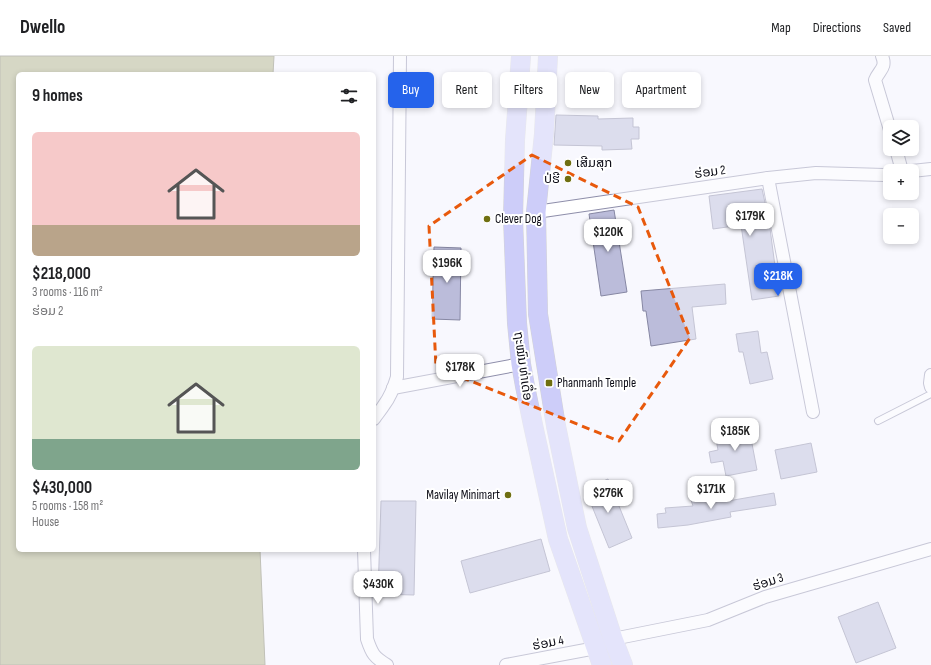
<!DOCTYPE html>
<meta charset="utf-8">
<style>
:root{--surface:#fff;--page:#f2f2f2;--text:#202124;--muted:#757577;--line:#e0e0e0;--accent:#2563eb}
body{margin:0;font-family:"Sofia Sans Condensed","Noto Sans Lao",sans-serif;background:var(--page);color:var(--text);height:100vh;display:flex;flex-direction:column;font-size:15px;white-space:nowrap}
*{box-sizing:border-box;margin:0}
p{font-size:13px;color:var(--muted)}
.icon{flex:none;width:22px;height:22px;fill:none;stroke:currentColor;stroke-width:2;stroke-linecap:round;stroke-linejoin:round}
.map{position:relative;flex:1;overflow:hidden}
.details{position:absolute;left:16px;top:16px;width:360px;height:480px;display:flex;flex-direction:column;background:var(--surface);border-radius:6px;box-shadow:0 2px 6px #0003}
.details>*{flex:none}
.hud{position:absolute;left:388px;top:16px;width:380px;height:36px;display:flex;gap:8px}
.tools{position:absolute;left:883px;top:64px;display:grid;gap:8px}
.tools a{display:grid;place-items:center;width:36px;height:36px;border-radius:6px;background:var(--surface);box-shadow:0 2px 6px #0003;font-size:20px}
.price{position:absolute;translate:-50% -34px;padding:0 9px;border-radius:8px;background:#fff;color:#222;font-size:13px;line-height:26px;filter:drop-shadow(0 1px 2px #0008)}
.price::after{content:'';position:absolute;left:50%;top:24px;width:12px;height:9px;margin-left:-6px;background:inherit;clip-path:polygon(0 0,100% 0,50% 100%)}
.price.active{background:var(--accent);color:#fff}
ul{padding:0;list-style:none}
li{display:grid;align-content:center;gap:8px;height:212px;padding:0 16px}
li span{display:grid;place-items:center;height:124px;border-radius:6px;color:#555}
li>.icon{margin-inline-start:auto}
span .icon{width:72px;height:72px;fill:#fffc;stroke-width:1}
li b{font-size:17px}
h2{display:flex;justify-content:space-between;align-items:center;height:48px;padding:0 16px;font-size:17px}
.pill{padding:0 14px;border-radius:6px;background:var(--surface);box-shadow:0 2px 6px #0003;font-size:14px;line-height:36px}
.pill.active{background:var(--accent);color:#fff}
header{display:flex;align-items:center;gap:24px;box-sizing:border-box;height:56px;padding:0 20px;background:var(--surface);border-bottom:1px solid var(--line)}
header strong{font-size:19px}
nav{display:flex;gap:22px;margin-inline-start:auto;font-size:14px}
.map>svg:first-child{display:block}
.water{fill:#aeaf82;stroke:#7d7e62}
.building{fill:#bbbcda;stroke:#8687a3}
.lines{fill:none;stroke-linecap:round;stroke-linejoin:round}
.lane-casing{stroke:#8e8eaa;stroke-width:8}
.street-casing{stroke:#8e8eaa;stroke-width:14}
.primary-casing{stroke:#d3d3d5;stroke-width:20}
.lane{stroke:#fff;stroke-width:6}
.street{stroke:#fff;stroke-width:12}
.primary{stroke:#cdcdf9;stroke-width:19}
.marked{fill:none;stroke:#e8590c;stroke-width:3;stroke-dasharray:8 5;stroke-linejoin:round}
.poi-dot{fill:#6f6f11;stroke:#fff;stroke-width:1.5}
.labels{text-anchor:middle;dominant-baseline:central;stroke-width:4;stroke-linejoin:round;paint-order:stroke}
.poi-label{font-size:13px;fill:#0c0c16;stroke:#fff;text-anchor:start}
.street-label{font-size:13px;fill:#0c0c16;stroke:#fff}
</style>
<header>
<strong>Dwello</strong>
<nav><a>Map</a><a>Directions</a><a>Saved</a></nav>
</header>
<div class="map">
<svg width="931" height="609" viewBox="0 0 931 609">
<rect width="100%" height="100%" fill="#f8f8fe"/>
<!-- water -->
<path class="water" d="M 0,0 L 274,0 L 273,18 L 18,18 L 18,494 L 260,494 L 265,609 L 0,609 Z"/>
<!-- building -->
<g class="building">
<path d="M 556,59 L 598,60 L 598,63 L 633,62 L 633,71 L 639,71 L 639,83 L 631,83 L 632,93 L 602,94 L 602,90 L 554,89 Z"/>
<path d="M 762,133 L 769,165 L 779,240 L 752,244 L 741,169 L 713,173 L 709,140 Z"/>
<path d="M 614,154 L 627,236 L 601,240 L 589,158 Z"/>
<path d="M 434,191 L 461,192 L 460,264 L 432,263 Z"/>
<path d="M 725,228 L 726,248 L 692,251 L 696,283 L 651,290 L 646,255 L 643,255 L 641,235 Z"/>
<path d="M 758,275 L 761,297 L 767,296 L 773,323 L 750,328 L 743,296 L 739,296 L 736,278 Z"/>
<path d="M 749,372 L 757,414 L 726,420 L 723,405 L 711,407 L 709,396 L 718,394 L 715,378 Z"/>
<path d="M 811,387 L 817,416 L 781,423 L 775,394 Z"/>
<path d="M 608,423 L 632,482 L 609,492 L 585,433 Z"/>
<path d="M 774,437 L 776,449 L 730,456 L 731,461 L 688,469 L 658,472 L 657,458 L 666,457 L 665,452 L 693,450 L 691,444 L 726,438 L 728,445 Z"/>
<path d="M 381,445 L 416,445 L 414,539 L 378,538 Z"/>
<path d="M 541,483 L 550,515 L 470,537 L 461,505 Z"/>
<path d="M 878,546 L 896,592 L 856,607 L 838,561 Z"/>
</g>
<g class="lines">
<defs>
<path id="lane" d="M 878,365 L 931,338"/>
<g id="street">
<path d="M 882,0 C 887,12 879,14 875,24 L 890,74"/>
<path d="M 896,93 L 902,115"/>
<path d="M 912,115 L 931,113"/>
<path d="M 768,122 L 813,356"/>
<path d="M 536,156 L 768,122 L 816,117 L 884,119 L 890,118"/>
<path d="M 931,319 L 930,327 L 931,331"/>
<path d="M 393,332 L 521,308"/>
<path d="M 374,363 C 377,358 381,354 384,349 C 390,341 394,331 397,321 L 400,0"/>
<path d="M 364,494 L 367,583 C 372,598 374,601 387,609"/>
<path d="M 613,583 L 708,564 L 765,541 L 931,493"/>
<path d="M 506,609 L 596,592"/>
</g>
<g id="primary">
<path d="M 521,0 L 515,84 L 513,162 L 517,267 L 521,308 L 525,330 L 533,369 L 558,483 L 602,609"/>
<path d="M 548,0 L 544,78 L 536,156 L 538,258 L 556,370 L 577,472 L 613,583 L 623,609"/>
</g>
</defs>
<!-- lane casing -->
<use href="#lane" class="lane-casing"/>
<!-- street casing -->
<use href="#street" class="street-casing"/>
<!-- primary casing -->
<use href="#primary" class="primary-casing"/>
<!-- lane -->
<use href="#lane" class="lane"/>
<!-- street -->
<use href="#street" class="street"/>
<!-- primary -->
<use href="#primary" class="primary"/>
</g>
<!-- marked area -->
<path d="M0 0H931V609H0ZM 532,99 L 638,151 L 690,282 L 619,385 L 436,311 L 429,170 Z" fill="#f8f8fe" fill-opacity=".55" fill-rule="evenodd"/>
<path class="marked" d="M 532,99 L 638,151 L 690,282 L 619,385 L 436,311 L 429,170 Z"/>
<!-- markers -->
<g class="poi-dot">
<circle cx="568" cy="107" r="4"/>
<circle cx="568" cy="123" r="4"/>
<circle cx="487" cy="163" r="4"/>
<rect x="545" y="323" width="8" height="8" rx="2"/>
<circle cx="508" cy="439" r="4"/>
</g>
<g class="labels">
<!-- poi labels -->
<g class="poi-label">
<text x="576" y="107">ເສີມສຸກ</text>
<text x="560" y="123" text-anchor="end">ປ່ຮີ</text>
<text x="495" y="163">Clever Dog</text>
<text x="557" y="327">Phanmanh Temple</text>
<text x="500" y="439" text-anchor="end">Mavilay Minimart</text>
</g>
<!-- street labels -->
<g class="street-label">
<text transform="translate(710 116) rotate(-8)">ຮ່ອມ 2</text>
<text transform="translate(523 310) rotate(82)">ຖະໝົນ ທ່າເດື່ອ</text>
<text transform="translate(768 526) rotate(-18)">ຮ່ອມ 3</text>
<text transform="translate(548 587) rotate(-11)">ຮ່ອມ 4</text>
</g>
</g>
</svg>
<div class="tools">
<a><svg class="icon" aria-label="layers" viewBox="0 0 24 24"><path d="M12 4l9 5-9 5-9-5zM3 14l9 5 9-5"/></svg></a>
<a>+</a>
<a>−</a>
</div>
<b class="price" style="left:750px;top:181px">$179K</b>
<b class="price" style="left:608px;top:197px">$120K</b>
<b class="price" style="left:447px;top:228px">$196K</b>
<b class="price active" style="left:778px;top:241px">$218K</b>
<b class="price" style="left:460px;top:332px">$178K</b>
<b class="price" style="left:735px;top:396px">$185K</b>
<b class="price" style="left:711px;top:454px">$171K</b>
<b class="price" style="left:608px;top:458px">$276K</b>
<b class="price" style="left:378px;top:549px">$430K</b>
<div class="hud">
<a class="pill active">Buy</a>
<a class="pill">Rent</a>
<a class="pill">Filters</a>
<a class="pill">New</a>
<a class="pill">Apartment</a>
</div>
<section class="details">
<h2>9 homes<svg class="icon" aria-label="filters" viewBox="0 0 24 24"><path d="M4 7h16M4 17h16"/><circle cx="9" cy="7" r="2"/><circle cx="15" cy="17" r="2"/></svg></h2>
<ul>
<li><span style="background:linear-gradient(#f6c9c9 75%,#b9a48a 0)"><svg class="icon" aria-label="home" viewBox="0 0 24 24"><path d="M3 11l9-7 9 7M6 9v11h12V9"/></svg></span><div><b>$218,000</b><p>3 rooms · 116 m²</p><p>ຮ່ອມ 2</p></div></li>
<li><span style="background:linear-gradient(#dfe7d0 75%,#7fa58c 0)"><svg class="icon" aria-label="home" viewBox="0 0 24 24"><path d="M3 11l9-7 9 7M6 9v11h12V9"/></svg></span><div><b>$430,000</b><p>5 rooms · 158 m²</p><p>House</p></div></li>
</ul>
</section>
</div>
